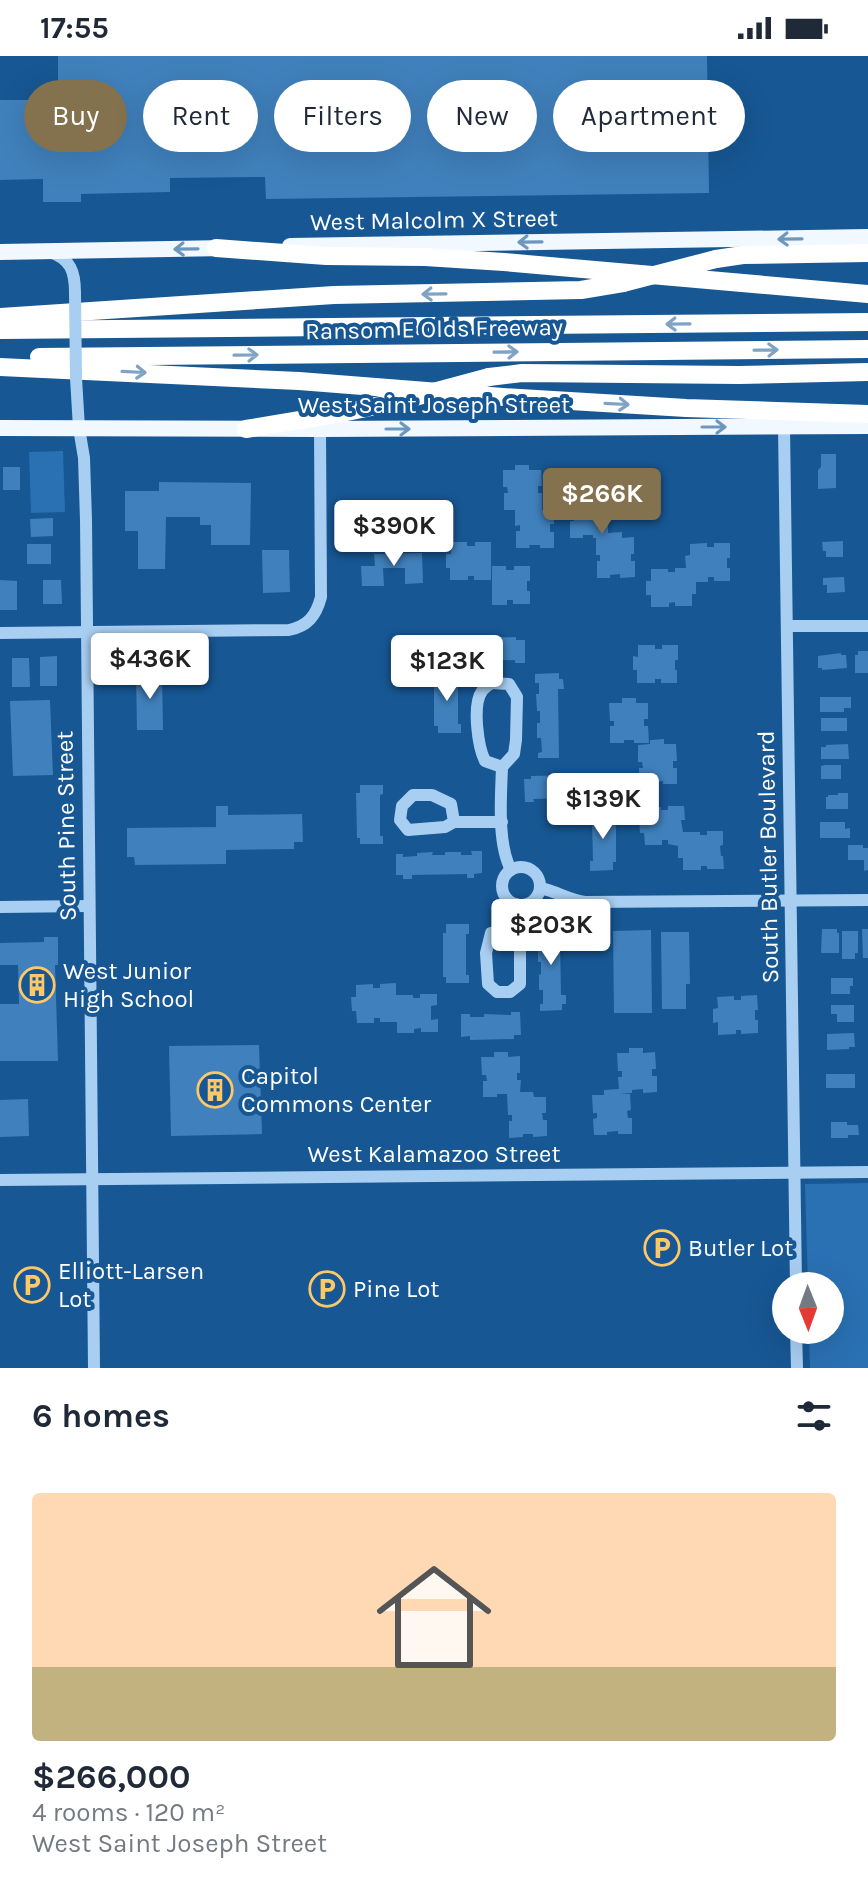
<!DOCTYPE html>
<meta charset="utf-8">
<style>
:root{--surface:#fff;--page:#f6f6f7;--text:#1f2937;--muted:#747a83;--line:#e0e1e3;--accent:#84714d}
body{margin:0;font-family:Karla,sans-serif;background:var(--page);color:var(--text);height:100vh;display:flex;flex-direction:column;font-size:30px;white-space:nowrap}
*{box-sizing:border-box;margin:0}
p{font-size:26px;color:var(--muted)}
.icon{flex:none;width:44px;height:44px;fill:none;stroke:currentColor;stroke-width:2;stroke-linecap:round;stroke-linejoin:round}
.map{position:relative;height:1312px;overflow:hidden}
.sheet{display:flex;flex-direction:column;background:var(--surface);flex:1}
.sheet>*{flex:none}
.top-card{position:absolute;left:24px;top:24px;width:820px;height:72px;display:flex;gap:16px}
.needle{width:52px;rotate:179deg}
.fabs{position:absolute;left:772px;top:1216px;display:grid;gap:16px}
.fabs a{display:grid;place-items:center;width:72px;height:72px;border-radius:50%;background:var(--surface);box-shadow:0 8px 32px #0002;font-size:40px}
.price{position:absolute;translate:-50% -68px;padding:0 18px;border-radius:8px;background:#fff;color:#222;font-size:26px;line-height:52px;filter:drop-shadow(0 2px 4px #0008)}
.price::after{content:'';position:absolute;left:50%;top:48px;width:24px;height:18px;margin-left:-12px;background:inherit;clip-path:polygon(0 0,100% 0,50% 100%)}
.price.active{background:var(--accent);color:#fff}
ul{padding:0;list-style:none}
li{display:grid;align-content:center;gap:16px;height:424px;padding:0 32px}
li+li{border-top:2px solid var(--line)}
li span{display:grid;place-items:center;height:248px;border-radius:8px;color:#555}
li>.icon{margin-inline-start:auto}
span .icon{width:144px;height:144px;fill:#fffc;stroke-width:1}
li b{font-size:34px}
h2{display:flex;justify-content:space-between;align-items:center;height:96px;padding:0 32px;font-size:34px}
.pill{padding:0 28px;border-radius:36px;background:var(--surface);box-shadow:0 8px 32px #0002;font-size:28px;line-height:72px}
.pill.active{background:var(--accent);color:#fff}
.status{display:flex;justify-content:space-between;align-items:center;height:56px;padding:0 40px;background:var(--surface);direction:ltr}
.status svg{height:22px;fill:currentColor}
.map>svg:first-child{display:block}
.green{fill:#2a71b3}
.building{fill:#4080bc}
.lines{fill:none;stroke-linecap:round;stroke-linejoin:round}
.minor{stroke:#a8cef1;stroke-width:12}
.major{stroke:#f1f8ff;stroke-width:16}
.highway{stroke:#fff;stroke-width:18}
.minor-bridge{stroke:#a8cef1;stroke-width:12}
.highway-bridge{stroke:#fff;stroke-width:18}
.oneway{stroke:#6e97bf}
.oneway2{stroke:#7fa3c4}
.labels{text-anchor:middle;dominant-baseline:central;stroke-width:8;stroke-linejoin:round;paint-order:stroke}
.street-label{font-size:24px;fill:#fff;stroke:#175794}
.poi-label{font-size:24px;fill:#fff;stroke:#175794;text-anchor:start}
</style>
<div class="status"><b>17:55</b><svg viewBox="0 0 49 12"><path d="M0 12V9h3v3zM5 12V6h3v6zM10 12V3h3v9zM15 12V0h3v12zM26 1h20v11H26zM47 4h2v5h-2z"/></svg></div>
<div class="map">
<svg width="868" height="1312" viewBox="0 0 868 1312">
<rect width="100%" height="100%" fill="#175794"/>
<!-- green -->
<g class="green">
<path d="M 63,395 L 65,456 L 31,457 L 29,396 Z"/>
<path d="M 868,1127 L 868,1312 L 810,1312 L 809,1274 L 830,1274 L 830,1230 L 808,1230 L 805,1128 Z"/>
</g>
<!-- building -->
<g class="building">
<path d="M 58,0 L 707,0 L 709,137 L 266,143 L 265,121 L 170,122 L 170,136 L 81,138 L 81,146 L 43,146 L 43,123 L 0,124 L 0,44 L 58,44 Z"/>
<path d="M 821,398 L 836,398 L 836,432 L 818,433 L 818,414 L 821,411 Z"/>
<path d="M 515,409 L 529,409 L 529,414 L 541,414 L 542,430 L 538,430 L 538,437 L 542,437 L 542,454 L 554,454 L 554,468 L 550,468 L 550,476 L 554,476 L 554,492 L 540,492 L 540,489 L 529,489 L 530,492 L 516,492 L 516,475 L 520,475 L 520,469 L 515,470 L 515,454 L 504,454 L 504,437 L 508,437 L 507,431 L 503,431 L 503,414 L 515,414 Z"/>
<rect x="3" y="411" width="17" height="23"/>
<path d="M 159,426 L 251,427 L 250,489 L 211,489 L 211,469 L 200,469 L 200,461 L 166,461 L 165,513 L 138,513 L 138,475 L 125,475 L 125,435 L 159,435 Z"/>
<path d="M 581,437 L 595,437 L 595,442 L 607,442 L 608,458 L 604,458 L 604,465 L 608,465 L 608,477 L 622,476 L 622,482 L 634,481 L 634,498 L 631,498 L 631,505 L 635,505 L 635,521 L 620,522 L 620,518 L 610,519 L 610,522 L 597,522 L 597,505 L 600,505 L 600,499 L 596,499 L 596,482 L 593,482 L 593,479 L 583,479 L 583,482 L 570,482 L 570,465 L 574,465 L 573,459 L 569,459 L 569,442 L 581,441 Z"/>
<path d="M 53,462 L 53,480 L 31,481 L 30,463 Z"/>
<path d="M 843,485 L 843,501 L 826,501 L 826,495 L 823,495 L 822,486 Z"/>
<path d="M 451,486 L 467,486 L 467,490 L 475,490 L 475,486 L 491,486 L 491,524 L 474,524 L 474,520 L 468,520 L 468,524 L 450,524 L 450,512 L 446,512 L 446,498 L 451,498 Z"/>
<path d="M 707,487 L 707,491 L 714,491 L 714,487 L 730,487 L 730,502 L 727,502 L 727,512 L 730,512 L 730,525 L 714,525 L 714,521 L 708,521 L 708,526 L 696,526 L 696,538 L 692,538 L 692,550 L 675,550 L 675,546 L 669,547 L 669,551 L 651,551 L 651,539 L 646,539 L 646,525 L 651,525 L 651,513 L 668,513 L 668,516 L 675,516 L 675,512 L 686,512 L 685,500 L 690,499 L 690,488 Z"/>
<rect x="27" y="488" width="24" height="20"/>
<path d="M 262,494 L 289,494 L 290,536 L 263,537 Z"/>
<path d="M 422,497 L 423,527 L 405,528 L 405,512 L 383,512 L 384,530 L 362,530 L 361,510 L 375,510 L 374,498 Z"/>
<path d="M 492,510 L 506,510 L 506,514 L 514,514 L 514,510 L 530,510 L 530,525 L 527,525 L 527,535 L 530,535 L 530,548 L 513,548 L 513,544 L 507,544 L 507,549 L 492,549 Z"/>
<path d="M 844,521 L 845,536 L 827,537 L 827,529 L 823,529 L 823,522 Z"/>
<path d="M 0,524 L 17,525 L 17,554 L 0,554 Z"/>
<path d="M 43,524 L 61,524 L 62,548 L 43,548 Z"/>
<path d="M 516,581 L 516,584 L 525,584 L 525,607 L 515,607 L 515,604 L 474,605 L 474,608 L 465,608 L 465,585 L 472,585 L 472,582 Z"/>
<path d="M 638,589 L 655,589 L 655,593 L 662,593 L 662,589 L 678,589 L 678,604 L 675,604 L 675,614 L 677,614 L 677,627 L 661,627 L 661,623 L 655,623 L 655,627 L 637,627 L 637,614 L 633,614 L 633,600 L 638,601 Z"/>
<path d="M 858,595 L 868,595 L 868,617 L 855,617 L 855,599 L 858,599 Z"/>
<path d="M 841,597 L 841,599 L 846,599 L 847,612 L 822,614 L 822,612 L 818,612 L 818,600 Z"/>
<path d="M 57,600 L 57,630 L 40,630 L 40,601 Z"/>
<path d="M 12,602 L 29,602 L 30,631 L 12,631 Z"/>
<path d="M 136,616 L 162,616 L 163,674 L 137,674 Z"/>
<path d="M 438,617 L 461,617 L 461,627 L 458,627 L 458,668 L 461,668 L 461,677 L 438,677 L 438,670 L 434,670 L 434,626 L 438,626 Z"/>
<path d="M 559,617 L 559,623 L 563,623 L 564,633 L 558,633 L 559,702 L 538,702 L 538,697 L 542,696 L 541,682 L 537,682 L 537,667 L 540,667 L 540,655 L 537,655 L 536,638 L 539,638 L 539,627 L 535,627 L 535,618 Z"/>
<path d="M 820,641 L 851,641 L 851,652 L 844,652 L 844,656 L 820,656 Z"/>
<path d="M 622,642 L 636,642 L 636,647 L 648,647 L 648,663 L 644,663 L 644,670 L 648,670 L 649,687 L 634,687 L 634,684 L 624,684 L 624,687 L 610,687 L 610,670 L 614,670 L 614,665 L 610,665 L 609,647 L 622,647 Z"/>
<path d="M 50,644 L 53,719 L 13,720 L 10,645 Z"/>
<rect x="821" y="662" width="26" height="13"/>
<path d="M 664,683 L 664,688 L 676,688 L 677,705 L 673,705 L 673,712 L 677,712 L 677,728 L 663,728 L 663,725 L 652,726 L 652,728 L 639,729 L 639,712 L 643,712 L 642,706 L 638,706 L 638,689 L 650,688 L 650,684 Z"/>
<path d="M 848,688 L 849,703 L 821,703 L 821,691 L 826,691 L 826,689 Z"/>
<path d="M 825,709 L 841,709 L 841,723 L 821,723 L 821,710 Z"/>
<path d="M 575,719 L 576,723 L 584,722 L 585,745 L 575,745 L 575,742 L 533,743 L 534,746 L 525,746 L 524,723 L 531,723 L 531,720 Z"/>
<path d="M 360,729 L 383,729 L 383,738 L 380,739 L 380,780 L 383,780 L 383,788 L 360,788 L 360,782 L 357,782 L 356,737 L 360,737 Z"/>
<path d="M 838,737 L 848,737 L 848,753 L 826,753 L 826,741 L 828,741 L 828,739 L 838,739 Z"/>
<path d="M 216,750 L 228,750 L 228,759 L 302,758 L 303,786 L 294,786 L 294,793 L 226,794 L 226,808 L 135,809 L 134,801 L 127,801 L 127,772 L 216,771 Z"/>
<path d="M 668,750 L 684,750 L 685,764 L 681,764 L 683,776 L 700,776 L 700,779 L 707,779 L 707,775 L 723,775 L 723,789 L 720,790 L 721,800 L 723,800 L 724,813 L 707,813 L 707,810 L 701,810 L 701,814 L 683,814 L 683,802 L 678,802 L 678,790 L 668,788 L 668,784 L 662,784 L 662,789 L 645,789 L 644,777 L 640,777 L 639,763 L 645,763 L 644,751 L 661,751 L 661,754 L 668,754 Z"/>
<path d="M 589,755 L 612,755 L 612,761 L 616,761 L 616,806 L 613,806 L 613,814 L 590,815 L 590,805 L 593,805 L 592,764 L 589,764 Z"/>
<path d="M 820,766 L 845,766 L 845,773 L 850,772 L 850,782 L 820,782 Z"/>
<path d="M 848,789 L 863,789 L 863,792 L 868,792 L 868,814 L 864,815 L 864,804 L 848,804 Z"/>
<path d="M 471,795 L 482,795 L 482,817 L 474,818 L 474,822 L 467,822 L 467,818 L 412,819 L 412,823 L 403,823 L 403,819 L 396,819 L 396,798 L 403,798 L 403,801 L 417,800 L 417,797 L 433,796 L 432,799 L 445,799 L 445,796 L 461,796 L 461,799 L 472,799 Z"/>
<path d="M 446,868 L 469,868 L 469,878 L 466,878 L 466,919 L 469,919 L 469,927 L 446,927 L 446,921 L 443,921 L 443,877 L 446,877 Z"/>
<path d="M 537,869 L 559,869 L 559,877 L 564,877 L 564,883 L 560,883 L 561,939 L 566,939 L 566,948 L 562,948 L 562,954 L 540,955 L 540,948 L 543,948 L 543,934 L 539,934 L 539,918 L 541,919 L 541,906 L 538,906 L 538,890 L 541,889 L 540,879 L 537,880 Z"/>
<path d="M 822,873 L 837,873 L 837,877 L 839,877 L 839,897 L 821,897 Z"/>
<path d="M 862,873 L 868,873 L 868,902 L 863,902 Z"/>
<path d="M 651,874 L 652,957 L 614,957 L 613,875 Z"/>
<path d="M 842,875 L 858,875 L 858,897 L 855,897 L 855,903 L 842,903 Z"/>
<path d="M 661,876 L 689,876 L 690,928 L 686,928 L 686,953 L 662,953 Z"/>
<path d="M 44,881 L 58,881 L 58,909 L 55,909 L 58,1005 L 0,1005 L 0,948 L 19,948 L 18,909 L 0,909 L 0,887 L 44,886 Z"/>
<path d="M 831,922 L 853,922 L 853,930 L 850,930 L 850,938 L 831,938 Z"/>
<path d="M 396,927 L 396,939 L 413,939 L 413,942 L 420,942 L 420,938 L 437,938 L 437,949 L 431,950 L 431,964 L 438,963 L 438,976 L 421,976 L 421,972 L 414,973 L 414,977 L 397,977 L 397,966 L 380,966 L 380,962 L 374,962 L 374,967 L 357,967 L 356,955 L 352,955 L 351,941 L 356,941 L 356,929 L 373,928 L 373,932 L 380,932 L 380,928 Z"/>
<path d="M 757,939 L 758,954 L 755,954 L 755,964 L 758,964 L 758,977 L 741,978 L 741,974 L 736,974 L 736,978 L 718,979 L 718,966 L 713,967 L 713,953 L 718,952 L 717,941 L 734,940 L 734,944 L 741,944 L 741,940 Z"/>
<path d="M 831,949 L 854,949 L 854,966 L 837,966 L 837,958 L 831,958 Z"/>
<path d="M 511,956 L 520,956 L 521,979 L 514,979 L 514,983 L 470,984 L 470,980 L 461,981 L 461,958 L 470,958 L 470,961 L 484,961 L 484,958 L 511,959 Z"/>
<path d="M 854,977 L 855,991 L 849,991 L 849,993 L 827,994 L 827,978 Z"/>
<path d="M 259,989 L 262,1078 L 171,1080 L 169,990 Z"/>
<path d="M 629,992 L 643,992 L 643,997 L 655,996 L 656,1013 L 652,1013 L 652,1020 L 657,1020 L 657,1036 L 643,1037 L 643,1033 L 632,1034 L 632,1037 L 619,1037 L 630,1038 L 631,1054 L 627,1055 L 628,1062 L 632,1062 L 632,1078 L 618,1078 L 618,1075 L 607,1076 L 607,1079 L 594,1079 L 593,1063 L 597,1062 L 597,1057 L 593,1057 L 592,1039 L 604,1039 L 604,1034 L 619,1033 L 618,1021 L 622,1021 L 622,1015 L 618,1015 L 617,997 L 629,997 Z"/>
<path d="M 494,996 L 508,996 L 508,1001 L 520,1000 L 520,1017 L 517,1017 L 517,1024 L 521,1024 L 520,1036 L 533,1036 L 534,1041 L 546,1041 L 546,1057 L 542,1057 L 543,1064 L 547,1064 L 547,1080 L 533,1081 L 533,1078 L 523,1078 L 523,1081 L 509,1082 L 509,1065 L 512,1065 L 512,1059 L 508,1059 L 507,1038 L 497,1038 L 497,1041 L 483,1041 L 483,1025 L 487,1025 L 486,1019 L 482,1019 L 481,1001 L 494,1001 Z"/>
<rect x="826" y="1018" width="29" height="14"/>
<path d="M 28,1043 L 29,1080 L 0,1081 L 0,1044 Z"/>
<path d="M 831,1066 L 847,1066 L 847,1069 L 858,1069 L 859,1079 L 848,1079 L 848,1082 L 831,1082 Z"/>
</g>
<g class="lines">
<!-- minor -->
<g class="minor">
<path d="M 50,196 C 71,203 75,216 75,237"/>
<path d="M 76,322 L 79,372 L 84,402 L 86,464 L 94,1312"/>
<path d="M 784,371 L 796,1230"/>
<path d="M 788,570 L 868,570"/>
<path d="M 0,577 L 289,574 C 308,570 316,560 321,541 L 320,373"/>
<path d="M 502,711 L 485,705 C 478,691 472,649 482,635 C 484,632 488,630 491,627 L 509,628 L 517,641 L 516,684 L 514,698 L 502,711 C 501,741 497,787 511,814"/>
<path d="M 454,766 L 451,748 L 432,739 L 413,739 L 402,750 L 400,764 L 408,774 L 445,771 L 454,766 L 502,766"/>
<circle cx="521" cy="830" r="19"/>
<path d="M 540,832 C 556,835 569,844 585,846 L 868,844"/>
<path d="M 0,851 L 89,850"/>
<path d="M 509,875 L 520,882 L 520,928 L 510,936 L 497,936 L 488,928 L 486,897 L 491,877 L 509,875 L 509,865 L 516,848"/>
<path d="M 0,1124 L 868,1116"/>
<path d="M 796,1274 L 797,1312"/>
</g>
<!-- major -->
<g class="major">
<path d="M 290,190 L 868,181"/>
<path d="M 0,196 L 226,192"/>
<path d="M 0,372 L 320,373 L 868,370"/>
</g>
<!-- highway -->
<g class="highway">
<path d="M 216,192 L 326,200 L 425,201 L 504,206 L 868,238"/>
<path d="M 716,203 L 743,199 L 868,197"/>
<path d="M 0,261 L 334,239 L 581,234 L 623,227"/>
<path d="M 0,274 L 868,266"/>
<path d="M 39,301 L 868,293"/>
<path d="M 0,311 L 299,325 L 503,341 L 686,352 L 868,358"/>
<path d="M 489,321 L 522,317 L 739,319 L 868,316"/>
<path d="M 246,373 L 342,357 L 400,345"/>
</g>
<!-- minor-bridge -->
<path class="minor-bridge" d="M 75,237 L 76,322"/>
<!-- highway-bridge -->
<g class="highway-bridge">
<path d="M 623,227 L 716,203"/>
<path d="M 400,345 L 489,321"/>
</g>
</g>
<!-- one-way arrows -->
<defs><path id="oneway-shaft" d="M-6 0H5M1.5-3L5.5 0L1.5 3" fill="none" stroke-width="1.6" stroke-linecap="round" stroke-linejoin="round" transform="scale(2)"/></defs>
<g class="oneway">
<use href="#oneway-shaft" transform="translate(790 183) rotate(179)"/>
<use href="#oneway-shaft" transform="translate(530 186) rotate(179)"/>
<use href="#oneway-shaft" transform="translate(186 193) rotate(179)"/>
<use href="#oneway-shaft" transform="translate(714 371)"/>
<use href="#oneway-shaft" transform="translate(398 373)"/>
</g>
<g class="oneway2">
<use href="#oneway-shaft" transform="translate(434 238) rotate(179)"/>
<use href="#oneway-shaft" transform="translate(678 268) rotate(179)"/>
<use href="#oneway-shaft" transform="translate(766 294) rotate(-1)"/>
<use href="#oneway-shaft" transform="translate(506 296) rotate(-1)"/>
<use href="#oneway-shaft" transform="translate(246 299) rotate(-1)"/>
<use href="#oneway-shaft" transform="translate(134 316) rotate(3)"/>
<use href="#oneway-shaft" transform="translate(617 348) rotate(3)"/>
</g>
<!-- icons -->
<defs>
<symbol id="building-ring" viewBox="-11 -11 22 22"><circle r="9.5" fill="#175794" stroke="#ffc867" stroke-width="1.5"/><path d="M-4-6H4V6H1V3H-1V6H-4ZM-2.5-4.3h1.7v1.8h-1.7ZM.8-4.3h1.7v1.8H.8ZM-2.5-1h1.7V.8h-1.7ZM.8-1h1.7V.8H.8Z" fill="#ffc867"/></symbol>
<symbol id="parking-ring" viewBox="-11 -11 22 22"><circle r="9.5" fill="#175794" stroke="#ffc867" stroke-width="1.5"/><path d="M-3.5-5.5H1a3.5 3.5 0 0 1 0 7H-1V5.5H-3.5ZM-1-3.4V-.6H.8a1.4 1.4 0 0 0 0-2.8Z" fill="#ffc867"/></symbol>
</defs>
<g fill-rule="evenodd">
<use href="#building-ring" x="17" y="909" width="40" height="40"/>
<use href="#building-ring" x="195" y="1014" width="40" height="40"/>
<use href="#parking-ring" x="642" y="1172" width="40" height="40"/>
<use href="#parking-ring" x="12" y="1209" width="40" height="40"/>
<use href="#parking-ring" x="307" y="1213" width="40" height="40"/>
</g>
<g class="labels">
<!-- street labels -->
<g class="street-label">
<text transform="translate(434 164) rotate(-1)">West Malcolm X Street</text>
<text transform="translate(434 273) rotate(-1)">Ransom E Olds Freeway</text>
<text x="434" y="349">West Saint Joseph Street</text>
<text transform="translate(66 770) rotate(-91)">South Pine Street</text>
<text transform="translate(768 801) rotate(-91)">South Butler Boulevard</text>
<text x="434" y="1098">West Kalamazoo Street</text>
</g>
<!-- poi labels -->
<g class="poi-label">
<text x="63" y="915">West Junior<tspan x="63" dy="28">High School</tspan></text>
<text x="241" y="1020">Capitol<tspan x="241" dy="28">Commons Center</tspan></text>
<text x="688" y="1192">Butler Lot</text>
<text x="58" y="1215">Elliott-Larsen<tspan x="58" dy="28">Lot</tspan></text>
<text x="353" y="1233">Pine Lot</text>
</g>
</g>
</svg>
<div class="fabs">
<a><svg class="needle" viewBox="-14 -14 28 28"><path d="M0-13l5 13h-10z" fill="#e53935"/><path d="M0 13l5-13h-10z" fill="#747a83"/></svg></a>
</div>
<b class="price active" style="left:602px;top:480px">$266K</b>
<b class="price" style="left:394px;top:512px">$390K</b>
<b class="price" style="left:150px;top:645px">$436K</b>
<b class="price" style="left:447px;top:647px">$123K</b>
<b class="price" style="left:603px;top:785px">$139K</b>
<b class="price" style="left:551px;top:911px">$203K</b>
<div class="top-card">
<a class="pill active">Buy</a>
<a class="pill">Rent</a>
<a class="pill">Filters</a>
<a class="pill">New</a>
<a class="pill">Apartment</a>
</div>
</div>
<section class="sheet">
<h2>6 homes<svg class="icon" aria-label="filters" viewBox="0 0 24 24"><path d="M4 7h16M4 17h16"/><circle cx="9" cy="7" r="2"/><circle cx="15" cy="17" r="2"/></svg></h2>
<ul>
<li><span style="background:linear-gradient(#ffd9b3 70%,#c2b280 0)"><svg class="icon" aria-label="home" viewBox="0 0 24 24"><path d="M3 11l9-7 9 7M6 9v11h12V9"/></svg></span><div><b>$266,000</b><p>4 rooms · 120 m²</p><p>West Saint Joseph Street</p></div></li>
</ul>
</section>
